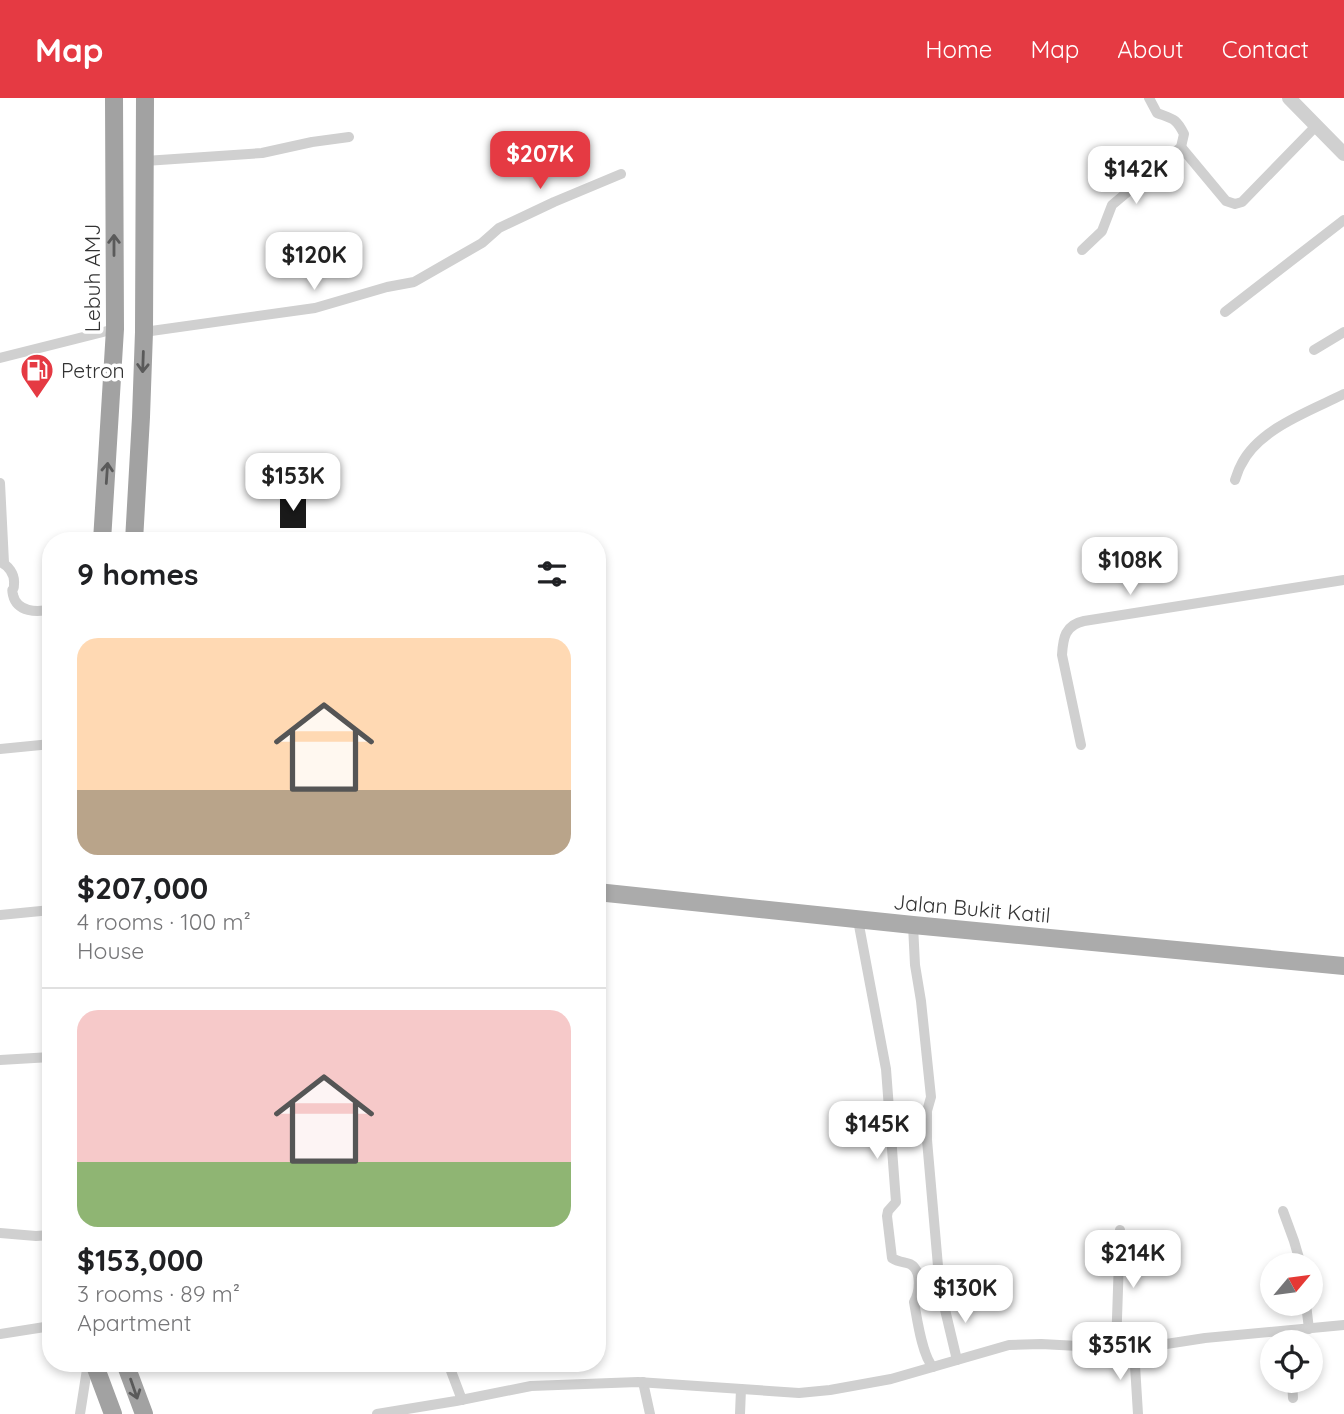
<!DOCTYPE html>
<meta charset="utf-8">
<style>
:root{--surface:#fff;--page:#f6f6f6;--text:#202124;--muted:#757577;--line:#e0e0e0;--accent:#e53a43}
body{margin:0;font-family:Quicksand,sans-serif;background:var(--page);color:var(--text);height:100vh;display:flex;flex-direction:column;font-size:26px;white-space:nowrap}
*{box-sizing:border-box;margin:0}
p{font-size:23px;color:var(--muted)}
.icon{flex:none;width:38px;height:38px;fill:none;stroke:currentColor;stroke-width:2;stroke-linecap:round;stroke-linejoin:round}
.map{position:relative;flex:1;overflow:hidden}
.drawer{position:absolute;left:42px;top:434px;width:564px;height:840px;display:flex;flex-direction:column;background:var(--surface);border-radius:28px;box-shadow:0 4px 10px #0003}
.drawer>*{flex:none}
.needle{width:46px;rotate:61deg}
.fabs{position:absolute;left:1260px;top:1155px;display:grid;gap:14px}
.fabs a{display:grid;place-items:center;width:63px;height:63px;border-radius:50%;background:var(--surface);box-shadow:0 4px 10px #0003;font-size:35px}
.price{position:absolute;translate:-50% -60px;padding:0 16px;border-radius:14px;background:#fff;color:#222;font-size:23px;line-height:46px;filter:drop-shadow(0 2px 4px #0008)}
.price::after{content:'';position:absolute;left:50%;top:42px;width:21px;height:16px;margin-left:-10px;background:inherit;clip-path:polygon(0 0,100% 0,50% 100%)}
.price.current{background:var(--accent);color:#fff}
ul{padding:0;list-style:none}
li{display:grid;align-content:center;gap:14px;height:371px;padding:0 35px}
li+li{border-top:2px solid var(--line)}
li span{display:grid;place-items:center;height:217px;border-radius:21px;color:#555}
li>.icon{margin-inline-start:auto}
span .icon{width:126px;height:126px;fill:#fffc;stroke-width:1}
li b{font-size:30px}
h2{display:flex;justify-content:space-between;align-items:center;height:84px;padding:0 35px;font-size:30px}
header{display:flex;align-items:center;gap:42px;box-sizing:border-box;height:98px;padding:0 35px;background:var(--accent);color:#fff}
header strong{font-size:33px}
nav{display:flex;gap:38px;margin-inline-start:auto;font-size:24px}
.map>svg:first-child{display:block}
.building{fill:#1a1a1a}
.lines{fill:none;stroke-linecap:round;stroke-linejoin:round}
.minor{stroke:#d0d0d0;stroke-width:10}
.tertiary{stroke:#d0d0d0;stroke-width:14}
.primary{stroke:#ababab;stroke-width:18}
.trunk{stroke:#a2a2a2;stroke-width:18}
.oneway{stroke:#5a5a5a}
.labels{text-anchor:middle;dominant-baseline:central;stroke-width:7;stroke-linejoin:round;paint-order:stroke}
.street-label{font-size:21px;fill:#333;stroke:#fff}
.poi-label{font-size:21px;fill:#333;stroke:#fff;text-anchor:start}
</style>
<header>
<strong>Map</strong>
<nav><a>Home</a><a>Map</a><a>About</a><a>Contact</a></nav>
</header>
<div class="map">
<svg width="1344" height="1316" viewBox="0 0 1344 1316">
<rect width="100%" height="100%" fill="#fff"/>
<!-- building -->
<rect class="building" x="280" y="400" width="26" height="30"/>
<g class="lines">
<!-- minor -->
<g class="minor">
<path d="M 1181,49 L 1226,103 L 1235,106 L 1242,104 L 1316,28"/>
<path d="M 145,63 L 262,55 L 312,44 L 349,39"/>
<path d="M 1082,152 L 1102,133 L 1112,107 L 1181,49 L 1184,36 C 1176,20 1173,21 1157,15 L 1149,0"/>
<path d="M 1225,214 L 1344,122"/>
<path d="M 144,234 L 315,210 L 387,189 L 414,184 L 482,145 L 499,130 L 554,104 L 621,76"/>
<path d="M 1314,252 L 1344,234"/>
<path d="M 0,260 L 115,231"/>
<path d="M 1235,382 C 1237,377 1238,372 1241,367 C 1258,331 1310,313 1344,296"/>
<path d="M 0,385 L 4,465"/>
<path d="M 0,464 C 8,467 15,476 14,486 C 14,496 11,487 13,497 C 17,514 37,515 51,511"/>
<path d="M 1081,647 L 1062,557 C 1063,540 1065,527 1084,523 L 1344,482"/>
<path d="M 0,651 L 51,646"/>
<path d="M 0,817 L 51,812"/>
<path d="M 858,822 L 886,971 L 896,1104 L 888,1113 L 887,1118 L 892,1160 C 898,1164 904,1164 910,1166 C 922,1172 920,1194 914,1204 C 917,1220 922,1258 933,1269"/>
<path d="M 913,827 L 915,867 L 921,903 L 931,999 L 927,1013 L 927,1042 L 940,1191"/>
<path d="M 0,962 L 51,959"/>
<path d="M 1283,1113 L 1294,1143 L 1301,1167"/>
<path d="M 0,1135 L 36,1138 L 51,1137"/>
<path d="M 942,1199 L 957,1262"/>
<path d="M 1306,1206 L 1309,1231"/>
<path d="M 0,1236 L 51,1228"/>
<path d="M 1116,1250 L 1120,1132"/>
<path d="M 1134,1251 L 1138,1316"/>
<path d="M 448,1265 L 462,1302"/>
<path d="M 1292,1283 L 1293,1300"/>
<path d="M 643,1284 L 650,1316"/>
<path d="M 80,1316 L 88,1265"/>
<path d="M 377,1316 L 456,1303 L 531,1288 L 638,1284 L 799,1295 L 830,1292 L 891,1281 L 1009,1247 L 1041,1246 L 1134,1251 L 1205,1240 L 1344,1227"/>
<path d="M 740,1316 L 741,1291"/>
</g>
<!-- tertiary -->
<path class="tertiary" d="M 1289,0 L 1344,56"/>
<!-- primary -->
<path class="primary" d="M 597,794 L 913,827 L 1344,868"/>
<!-- trunk -->
<g class="trunk">
<path d="M 102,443 L 115,231 L 114,0"/>
<path d="M 134,443 L 141,319 L 144,234 L 145,0"/>
<path d="M 94,1265 L 113,1316"/>
<path d="M 125,1265 L 144,1316"/>
</g>
</g>
<!-- one-way arrows -->
<defs><path id="oneway-shaft" d="M-6 0H5M1.5-3L5.5 0L1.5 3" fill="none" stroke-width="1.6" stroke-linecap="round" stroke-linejoin="round" transform="scale(1.75)"/></defs>
<g class="oneway">
<use href="#oneway-shaft" transform="translate(114 147) rotate(-90)"/>
<use href="#oneway-shaft" transform="translate(143 264) rotate(92)"/>
<use href="#oneway-shaft" transform="translate(107 375) rotate(-86)"/>
<use href="#oneway-shaft" transform="translate(134 1291) rotate(71)"/>
</g>
<!-- icons -->
<defs>
<symbol id="fuel-pin" viewBox="-11 -11 22 30"><path d="M0 17L-7.5 6A9.5 9.5 0 1 1 7.5 6Z" fill="#e53a43" stroke="#fff"/><path d="M-5.5-6h7V0h2V4h1.3V-2.5L3-4.5l.8-.8L6-3V5H2.5V1h-1V6h-7ZM-4.2-4.7v3.2H.2V-4.7Z" fill="#fff"/></symbol>
</defs>
<g fill-rule="evenodd">
<use href="#fuel-pin" x="18" y="253" width="38" height="52"/>
</g>
<g class="labels">
<!-- street labels -->
<g class="street-label">
<text transform="translate(92 180) rotate(-90)">Lebuh AMJ</text>
<text transform="translate(972 810) rotate(5)">Jalan Bukit Katil</text>
</g>
<!-- poi labels -->
<g class="poi-label">
<text x="61" y="272">Petron</text>
</g>
</g>
</svg>
<div class="fabs">
<a><svg class="needle" viewBox="-14 -14 28 28"><path d="M0-13l5 13h-10z" fill="#e53935"/><path d="M0 13l5-13h-10z" fill="#757577"/></svg></a>
<a><svg class="icon" aria-label="locate" viewBox="0 0 24 24"><circle cx="12" cy="12" r="6"/><path d="M12 2v4M12 18v4M2 12h4M18 12h4"/></svg></a>
</div>
<b class="price current" style="left:540px;top:93px">$207K</b>
<b class="price" style="left:1136px;top:108px">$142K</b>
<b class="price" style="left:314px;top:194px">$120K</b>
<b class="price" style="left:293px;top:415px">$153K</b>
<b class="price" style="left:1130px;top:499px">$108K</b>
<b class="price" style="left:877px;top:1063px">$145K</b>
<b class="price" style="left:1133px;top:1192px">$214K</b>
<b class="price" style="left:965px;top:1227px">$130K</b>
<b class="price" style="left:1120px;top:1284px">$351K</b>
<section class="drawer">
<h2>9 homes<svg class="icon" aria-label="filters" viewBox="0 0 24 24"><path d="M4 7h16M4 17h16"/><circle cx="9" cy="7" r="2"/><circle cx="15" cy="17" r="2"/></svg></h2>
<ul>
<li><span style="background:linear-gradient(#ffd9b3 70%,#b9a48a 0)"><svg class="icon" aria-label="home" viewBox="0 0 24 24"><path d="M3 11l9-7 9 7M6 9v11h12V9"/></svg></span><div><b>$207,000</b><p>4 rooms · 100 m²</p><p>House</p></div></li>
<li><span style="background:linear-gradient(#f6c9c9 70%,#8fb573 0)"><svg class="icon" aria-label="home" viewBox="0 0 24 24"><path d="M3 11l9-7 9 7M6 9v11h12V9"/></svg></span><div><b>$153,000</b><p>3 rooms · 89 m²</p><p>Apartment</p></div></li>
</ul>
</section>
</div>
